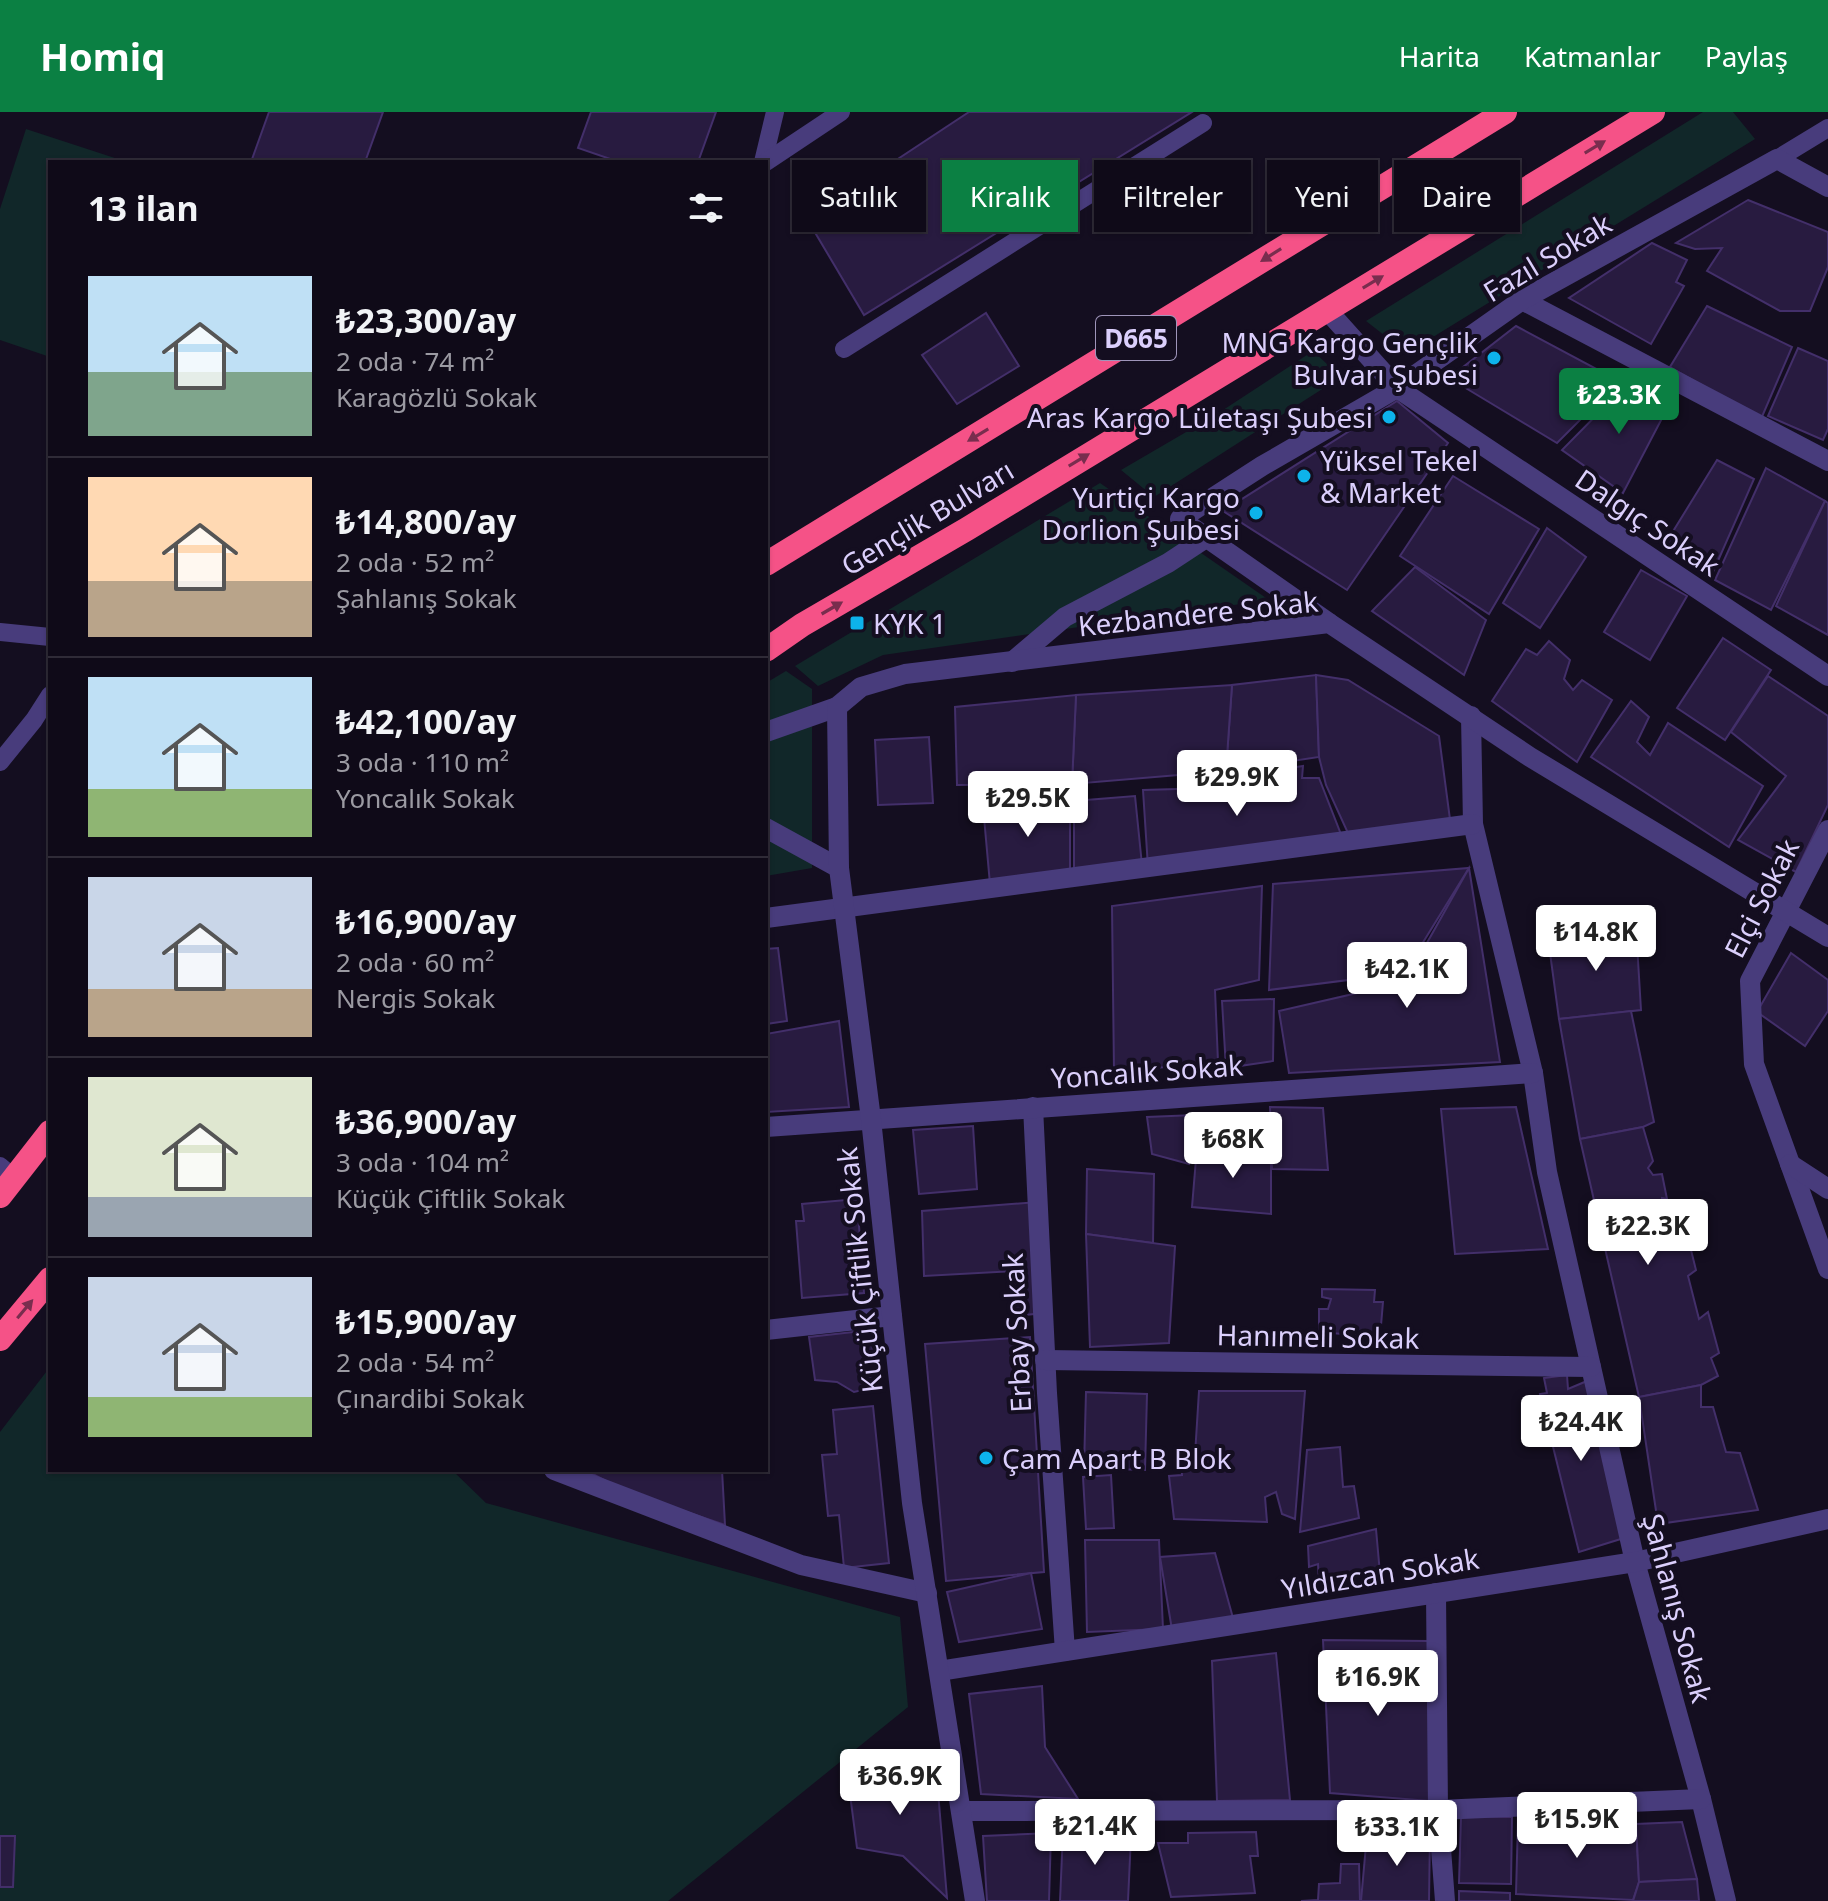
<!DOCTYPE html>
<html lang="tr">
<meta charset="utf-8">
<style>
:root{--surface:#0f0a18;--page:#181321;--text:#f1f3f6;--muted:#9b9aa2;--line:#2f2b37;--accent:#0b8043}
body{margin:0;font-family:"Noto Sans",sans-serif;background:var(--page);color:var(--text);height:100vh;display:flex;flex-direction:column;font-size:30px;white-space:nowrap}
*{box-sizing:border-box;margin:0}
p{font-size:26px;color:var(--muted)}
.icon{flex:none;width:44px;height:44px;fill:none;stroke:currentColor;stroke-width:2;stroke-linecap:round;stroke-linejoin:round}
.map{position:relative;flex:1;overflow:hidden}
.details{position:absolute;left:48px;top:48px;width:720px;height:1312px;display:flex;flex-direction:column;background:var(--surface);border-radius:0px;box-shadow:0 2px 6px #0004,0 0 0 2px var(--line)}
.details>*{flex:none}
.guide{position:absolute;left:792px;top:48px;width:760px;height:72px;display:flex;gap:16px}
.price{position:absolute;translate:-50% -68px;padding:0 18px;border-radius:8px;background:#fff;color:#222;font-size:26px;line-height:52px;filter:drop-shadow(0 2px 4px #0008)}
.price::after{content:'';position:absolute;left:50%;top:48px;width:24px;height:18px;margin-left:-12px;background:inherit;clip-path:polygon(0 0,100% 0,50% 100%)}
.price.current{background:var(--accent);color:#fff}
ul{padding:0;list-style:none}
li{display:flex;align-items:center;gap:24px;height:200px;padding:0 40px}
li+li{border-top:2px solid var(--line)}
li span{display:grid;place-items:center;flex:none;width:224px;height:160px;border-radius:0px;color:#555}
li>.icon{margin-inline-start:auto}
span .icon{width:96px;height:96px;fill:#fffc;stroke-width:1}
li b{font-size:34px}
h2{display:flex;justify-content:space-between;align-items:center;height:96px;padding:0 40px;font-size:34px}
.tag{padding:0 28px;border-radius:0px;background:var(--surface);box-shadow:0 2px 6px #0004,0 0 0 2px var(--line);font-size:28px;line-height:72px}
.tag.current{background:var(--accent);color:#fff}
header{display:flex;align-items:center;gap:48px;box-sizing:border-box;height:112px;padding:0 40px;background:var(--accent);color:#fff}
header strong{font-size:38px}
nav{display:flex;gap:44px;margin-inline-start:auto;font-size:28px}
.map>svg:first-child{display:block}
.green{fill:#112729}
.building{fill:#281b40;stroke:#432f6a;stroke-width:2}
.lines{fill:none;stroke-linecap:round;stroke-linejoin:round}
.lane{stroke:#483c7c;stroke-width:18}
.street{stroke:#483c7c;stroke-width:20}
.highway{stroke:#f55287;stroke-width:24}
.oneway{fill:#792d4e}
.poi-dot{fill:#0db3eb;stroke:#140e20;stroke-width:3}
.labels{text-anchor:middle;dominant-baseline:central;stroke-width:8;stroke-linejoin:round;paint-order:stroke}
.shield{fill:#140e20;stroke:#9f95ba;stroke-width:2}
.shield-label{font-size:26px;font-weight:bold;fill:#dbcffc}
.street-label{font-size:28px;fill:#dbcffc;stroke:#140e20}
.poi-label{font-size:28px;fill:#dbcffc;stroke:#140e20;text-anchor:end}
</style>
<header>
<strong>Homiq</strong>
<nav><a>Harita</a><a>Katmanlar</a><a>Paylaş</a></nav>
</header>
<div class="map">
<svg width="1828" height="1789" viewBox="0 0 1828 1789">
<rect width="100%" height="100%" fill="#140e20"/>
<!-- green -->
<g class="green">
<path d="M 1703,0 L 1733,0 L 1755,27 L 1407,241 L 1366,209 Z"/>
<path d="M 26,17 L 127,50 L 50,50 L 50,245 L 0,228 L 0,97 Z"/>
<path d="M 1313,239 L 1341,265 L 1154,385 L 1121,358 L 1217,302 Z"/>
<path d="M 1100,371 L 1269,488 L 883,543 L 818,574 L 795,554 Z"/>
<path d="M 786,559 L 812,577 L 812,756 L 766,764 L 766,571 Z"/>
<path d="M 50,1255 L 50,1358 L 452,1358 L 486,1391 L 900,1505 L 908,1595 L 668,1789 L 0,1789 L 0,1320 Z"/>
</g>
<!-- building -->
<g class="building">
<path d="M 269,0 L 383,0 L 365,50 L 251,50 Z"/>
<path d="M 591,0 L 716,0 L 698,50 L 619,50 L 578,36 Z"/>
<path d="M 969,0 L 1192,0 L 864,203 L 807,107 Z"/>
<path d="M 1748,88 L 1828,120 L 1828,155 L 1810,199 L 1780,199 L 1707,159 L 1722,136 L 1695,137 L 1676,131 Z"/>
<path d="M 1652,131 L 1687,148 L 1676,170 L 1684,174 L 1651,232 L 1569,186 Z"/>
<path d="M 1707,194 L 1792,235 L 1761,307 L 1670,255 Z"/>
<path d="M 986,201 L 1019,254 L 957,292 L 922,243 Z"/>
<path d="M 1516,214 L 1619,269 L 1557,331 L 1449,266 Z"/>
<path d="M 1798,236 L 1828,249 L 1828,317 L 1823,328 L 1768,304 Z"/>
<path d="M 1626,273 L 1670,291 L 1623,381 L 1562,338 Z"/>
<path d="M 1397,289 L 1448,331 L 1347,478 L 1223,399 Z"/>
<path d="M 1717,348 L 1754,367 L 1710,467 L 1664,434 Z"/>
<path d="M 1766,356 L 1825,389 L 1771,498 L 1715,468 Z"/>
<path d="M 1453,364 L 1539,417 L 1489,502 L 1400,444 Z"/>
<path d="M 1825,389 L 1828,391 L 1828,523 L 1776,494 Z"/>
<path d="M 1547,416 L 1586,445 L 1540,516 L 1503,491 Z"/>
<path d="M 1415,455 L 1486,508 L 1464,563 L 1372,499 Z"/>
<path d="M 1641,458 L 1687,484 L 1650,548 L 1604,520 Z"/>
<path d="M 1723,526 L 1771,558 L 1725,628 L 1677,596 Z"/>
<path d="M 1549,529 L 1570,548 L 1564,567 L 1573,578 L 1582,568 L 1612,588 L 1577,650 L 1492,589 L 1526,537 L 1537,543 Z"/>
<path d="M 1316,563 L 1319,645 L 1226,659 L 1232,573 Z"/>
<path d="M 1316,563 L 1348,568 L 1439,624 L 1451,715 L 1352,730 L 1326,673 L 1319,645 Z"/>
<path d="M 1768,564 L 1828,604 L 1828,693 L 1796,760 L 1738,728 L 1786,664 L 1731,620 Z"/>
<path d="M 1232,573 L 1226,659 L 1072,672 L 1076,583 Z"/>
<path d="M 1076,583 L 1072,672 L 957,673 L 955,595 Z"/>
<path d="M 1631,589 L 1649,605 L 1637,630 L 1650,643 L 1668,611 L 1763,674 L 1729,735 L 1591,645 Z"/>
<path d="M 929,625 L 933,691 L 878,693 L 875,628 Z"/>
<path d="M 1303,654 L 1302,666 L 1319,666 L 1342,725 L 1148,755 L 1143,678 L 1247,675 L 1247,663 Z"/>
<path d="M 1135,684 L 1142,753 L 1074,760 L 1074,689 Z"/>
<path d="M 1070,685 L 1070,760 L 990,772 L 983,694 Z"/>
<path d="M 1469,756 L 1404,861 L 1269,878 L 1273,772 Z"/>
<path d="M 1469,756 L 1500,950 L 1289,961 L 1279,899 L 1405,870 Z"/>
<path d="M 1262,774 L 1259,868 L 1215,878 L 1218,950 L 1114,960 L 1112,794 Z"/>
<path d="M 1636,815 L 1641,898 L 1559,907 L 1548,826 Z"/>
<path d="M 778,836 L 787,909 L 766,912 L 766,837 Z"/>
<path d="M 1791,841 L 1828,868 L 1828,899 L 1805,934 L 1757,900 Z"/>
<path d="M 1274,887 L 1273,949 L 1226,956 L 1222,889 Z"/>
<path d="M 1631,899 L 1654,1010 L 1643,1015 L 1580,1027 L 1559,907 Z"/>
<path d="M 839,909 L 849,995 L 766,1000 L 766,922 Z"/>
<path d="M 1270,995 L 1323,996 L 1328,1058 L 1272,1057 Z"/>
<path d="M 1516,995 L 1548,1137 L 1455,1142 L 1441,997 Z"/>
<path d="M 1195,1003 L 1189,1052 L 1152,1042 L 1147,1005 Z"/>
<path d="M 973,1014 L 977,1077 L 919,1082 L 913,1018 Z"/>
<path d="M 1643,1015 L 1653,1049 L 1648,1056 L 1653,1063 L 1662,1062 L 1667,1087 L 1662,1086 L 1662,1097 L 1671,1100 L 1679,1124 L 1687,1122 L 1696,1158 L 1688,1164 L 1699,1207 L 1708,1200 L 1719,1241 L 1711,1246 L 1718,1264 L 1701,1273 L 1639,1285 L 1580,1027 Z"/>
<path d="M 1197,1035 L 1271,1037 L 1271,1102 L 1192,1095 Z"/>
<path d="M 1087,1057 L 1154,1062 L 1153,1131 L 1086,1122 Z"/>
<path d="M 857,1087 L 864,1181 L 802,1186 L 796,1109 L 804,1109 L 802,1092 Z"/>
<path d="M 1038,1090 L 1043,1201 L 1015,1204 L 1015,1159 L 924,1164 L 922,1099 Z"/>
<path d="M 1086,1122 L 1175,1134 L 1169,1231 L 1090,1235 Z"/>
<path d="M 1322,1177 L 1375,1178 L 1374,1190 L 1383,1190 L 1380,1225 L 1319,1220 L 1319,1197 L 1328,1197 L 1331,1187 L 1322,1185 Z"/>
<path d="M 871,1218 L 876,1275 L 854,1280 L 837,1270 L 815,1268 L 809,1225 Z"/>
<path d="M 1030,1225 L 1044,1460 L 946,1469 L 925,1232 Z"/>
<path d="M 1567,1263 L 1568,1277 L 1587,1269 L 1624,1426 L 1579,1440 L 1540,1282 L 1547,1281 L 1544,1266 Z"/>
<path d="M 1701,1273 L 1701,1295 L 1713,1295 L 1726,1340 L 1740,1341 L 1758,1398 L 1658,1412 L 1639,1285 Z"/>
<path d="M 1199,1279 L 1305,1279 L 1295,1407 L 1282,1402 L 1276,1380 L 1265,1385 L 1267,1410 L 1174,1407 L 1169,1364 L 1182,1363 L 1181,1346 L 1195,1343 Z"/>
<path d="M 1086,1280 L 1147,1282 L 1145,1358 L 1084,1356 Z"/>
<path d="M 873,1294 L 889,1451 L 844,1456 L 839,1403 L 828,1404 L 822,1343 L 837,1342 L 833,1298 Z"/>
<path d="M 1340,1335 L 1343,1375 L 1354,1374 L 1359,1406 L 1300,1420 L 1307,1338 Z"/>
<path d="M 585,1358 L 722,1358 L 725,1413 L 625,1379 Z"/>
<path d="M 1111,1363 L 1114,1416 L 1086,1417 L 1083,1365 Z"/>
<path d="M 1376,1417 L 1380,1462 L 1319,1470 L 1318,1452 L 1309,1455 L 1308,1434 Z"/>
<path d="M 1085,1428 L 1159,1428 L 1163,1517 L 1087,1520 Z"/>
<path d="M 1215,1441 L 1233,1506 L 1172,1518 L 1160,1445 Z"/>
<path d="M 1031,1461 L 1042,1517 L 959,1530 L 947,1480 Z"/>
<path d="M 1323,1528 L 1429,1529 L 1430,1689 L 1330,1681 Z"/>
<path d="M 1276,1541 L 1290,1688 L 1217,1689 L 1212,1549 Z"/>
<path d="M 1042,1574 L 1045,1635 L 1078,1687 L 981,1682 L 969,1582 Z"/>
<path d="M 936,1656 L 947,1786 L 903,1744 L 857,1736 L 847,1659 Z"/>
<path d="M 1461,1704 L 1512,1705 L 1511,1772 L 1459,1771 Z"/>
<path d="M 1518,1709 L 1636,1712 L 1639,1770 L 1633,1788 L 1516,1782 Z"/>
<path d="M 1682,1710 L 1697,1767 L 1639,1770 L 1636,1712 Z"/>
<path d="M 1063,1720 L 1131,1724 L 1128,1789 L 1060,1789 Z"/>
<path d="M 1256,1720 L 1258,1744 L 1250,1744 L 1255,1781 L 1171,1785 L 1158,1731 L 1188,1731 L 1188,1721 Z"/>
<path d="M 1051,1721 L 1049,1789 L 987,1789 L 983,1724 Z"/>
<path d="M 1374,1721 L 1430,1721 L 1429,1789 L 1361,1789 L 1366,1733 L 1375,1731 Z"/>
<path d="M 0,1724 L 15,1724 L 13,1775 L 0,1775 Z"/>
<path d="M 1341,1752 L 1359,1752 L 1360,1789 L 1301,1789 L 1318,1788 L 1319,1772 L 1340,1771 Z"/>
<path d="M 1697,1767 L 1699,1789 L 1633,1789 L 1639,1770 Z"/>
<path d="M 1459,1779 L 1510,1781 L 1510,1789 L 1459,1789 Z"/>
</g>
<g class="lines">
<!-- lane -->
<g class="lane">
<path d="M 1777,47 L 1828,16"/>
<path d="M 763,50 L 775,0"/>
<path d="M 766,50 L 841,0"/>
<path d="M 844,237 L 1203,11"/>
<path d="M 0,520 L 50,525"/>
<path d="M 0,650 L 34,608 L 50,583"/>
<path d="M 0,1054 L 14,1066"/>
</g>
<!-- street -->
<g class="street">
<path d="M 1522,188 L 1828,349"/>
<path d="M 1327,198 L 1397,276 L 1828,564"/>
<path d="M 1329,511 L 1180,407 L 1262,354 L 1397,276 L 1522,188 L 1777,47 L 1828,75"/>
<path d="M 1012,550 L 1065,505 L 1168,451 L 1206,426"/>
<path d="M 1471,604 L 1473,712 L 1533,961 L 1547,1060 L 1635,1450 L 1701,1687 L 1726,1789"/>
<path d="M 766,620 L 837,595"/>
<path d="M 766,716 L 839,756"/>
<path d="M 1828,718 L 1750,869 L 1754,952 L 1828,1157"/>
<path d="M 766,806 L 1473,712"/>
<path d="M 1033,995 L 1047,1281 L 1065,1539"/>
<path d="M 766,1015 L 1533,961"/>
<path d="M 1790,1052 L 1828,1077"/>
<path d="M 766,1218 L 892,1204"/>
<path d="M 1045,1248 L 1591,1255"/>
<path d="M 554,1358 L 801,1453 L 927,1481"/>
<path d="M 1436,1481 L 1438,1698 L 1445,1789"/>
<path d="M 939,1559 L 1635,1450 L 1828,1407"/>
<path d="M 962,1699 L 1438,1698 L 1701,1687"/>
<path d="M 975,1789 L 912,1391 L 871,1007 L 839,756 L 837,595 L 861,575 L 905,562 L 1329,511 L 1530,645 L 1828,825"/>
</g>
<!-- highway -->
<g class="highway">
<path d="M 766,452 L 1505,0"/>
<path d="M 766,538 L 802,513 L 967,417 L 1653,0"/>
<path d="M 0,1084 L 50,1020"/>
<path d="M 0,1227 L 50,1167"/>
</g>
</g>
<!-- one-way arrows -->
<defs><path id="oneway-solid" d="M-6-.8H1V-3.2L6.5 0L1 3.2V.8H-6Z" transform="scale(2)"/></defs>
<g class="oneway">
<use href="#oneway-solid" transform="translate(1595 35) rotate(-31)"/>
<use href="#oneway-solid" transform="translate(1271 143) rotate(148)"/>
<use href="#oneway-solid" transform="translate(1373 170) rotate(-31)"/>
<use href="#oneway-solid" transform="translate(978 323) rotate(149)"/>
<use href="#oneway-solid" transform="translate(1079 348) rotate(-31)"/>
<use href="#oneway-solid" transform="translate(832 496) rotate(-30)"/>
<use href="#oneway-solid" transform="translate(25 1197) rotate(-50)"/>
</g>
<!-- markers -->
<g class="poi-dot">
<circle cx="1494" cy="246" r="8"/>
<circle cx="1389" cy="305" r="8"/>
<circle cx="1304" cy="364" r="8"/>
<circle cx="1256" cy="401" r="8"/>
<rect x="849" y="503" width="16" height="16" rx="4"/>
<circle cx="986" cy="1346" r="8"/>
</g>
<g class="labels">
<!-- shield labels -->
<rect class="shield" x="1096" y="204" width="80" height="44" rx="6"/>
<g class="shield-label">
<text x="1136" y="226">D665</text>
</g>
<!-- street labels -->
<g class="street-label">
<text transform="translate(1547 145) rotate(-31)">Fazıl Sokak</text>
<text transform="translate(927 405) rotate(-31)">Gençlik Bulvarı</text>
<text transform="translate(1648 410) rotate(34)">Dalgıç Sokak</text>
<text transform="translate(1198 501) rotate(-6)">Kezbandere Sokak</text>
<text transform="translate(1761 786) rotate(-63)">Elçi Sokak</text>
<text transform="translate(1147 959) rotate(-4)">Yoncalık Sokak</text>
<text transform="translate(859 1158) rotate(-96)">Küçük Çiftlik Sokak</text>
<text transform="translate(1016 1221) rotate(-93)">Erbay Sokak</text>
<text transform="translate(1318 1224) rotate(1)">Hanımeli Sokak</text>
<text transform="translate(1380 1461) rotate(-9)">Yıldızcan Sokak</text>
<text transform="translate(1678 1496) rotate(75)">Şahlanış Sokak</text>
</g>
<!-- poi labels -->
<g class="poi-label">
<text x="1478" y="230">MNG Kargo Gençlik<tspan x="1478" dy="32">Bulvarı Şubesi</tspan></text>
<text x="1373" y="305">Aras Kargo Lületaşı Şubesi</text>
<text x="1320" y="348" text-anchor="start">Yüksel Tekel<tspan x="1320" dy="32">&amp; Market</tspan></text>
<text x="1240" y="385">Yurtiçi Kargo<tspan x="1240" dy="32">Dorlion Şuıbesi</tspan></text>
<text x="873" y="511" text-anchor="start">KYK 1</text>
<text x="1002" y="1346" text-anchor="start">Çam Apart B Blok</text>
</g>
</g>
</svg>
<b class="price current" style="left:1619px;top:324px">₺23.3K</b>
<b class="price" style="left:1237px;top:706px">₺29.9K</b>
<b class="price" style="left:1028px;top:727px">₺29.5K</b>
<b class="price" style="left:1596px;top:861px">₺14.8K</b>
<b class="price" style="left:1407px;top:898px">₺42.1K</b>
<b class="price" style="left:1233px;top:1068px">₺68K</b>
<b class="price" style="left:1648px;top:1155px">₺22.3K</b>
<b class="price" style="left:1581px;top:1351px">₺24.4K</b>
<b class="price" style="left:1378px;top:1606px">₺16.9K</b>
<b class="price" style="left:900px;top:1705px">₺36.9K</b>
<b class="price" style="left:1577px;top:1748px">₺15.9K</b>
<b class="price" style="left:1095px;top:1755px">₺21.4K</b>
<b class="price" style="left:1397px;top:1756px">₺33.1K</b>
<div class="guide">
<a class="tag">Satılık</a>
<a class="tag current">Kiralık</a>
<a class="tag">Filtreler</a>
<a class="tag">Yeni</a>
<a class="tag">Daire</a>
</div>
<section class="details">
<h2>13 ilan<svg class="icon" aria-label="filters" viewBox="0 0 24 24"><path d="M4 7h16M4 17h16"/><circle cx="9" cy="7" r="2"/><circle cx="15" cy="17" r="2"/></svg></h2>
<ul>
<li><span style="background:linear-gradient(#bfe0f5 60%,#7fa58c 0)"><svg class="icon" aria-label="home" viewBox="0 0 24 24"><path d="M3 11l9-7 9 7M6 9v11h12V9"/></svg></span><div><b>₺23,300/ay</b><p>2 oda · 74 m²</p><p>Karagözlü Sokak</p></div></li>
<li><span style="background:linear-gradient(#ffd9b3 65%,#b9a48a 0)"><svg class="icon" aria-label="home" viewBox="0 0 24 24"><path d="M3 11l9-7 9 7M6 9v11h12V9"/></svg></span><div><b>₺14,800/ay</b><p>2 oda · 52 m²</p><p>Şahlanış Sokak</p></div></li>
<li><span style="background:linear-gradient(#bfe0f5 70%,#8fb573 0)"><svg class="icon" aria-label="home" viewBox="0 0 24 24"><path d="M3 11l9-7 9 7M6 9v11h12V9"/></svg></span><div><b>₺42,100/ay</b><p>3 oda · 110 m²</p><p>Yoncalık Sokak</p></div></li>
<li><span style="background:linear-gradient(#c9d6e8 70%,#b9a48a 0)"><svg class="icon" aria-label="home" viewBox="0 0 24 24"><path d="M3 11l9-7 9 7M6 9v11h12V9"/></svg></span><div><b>₺16,900/ay</b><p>2 oda · 60 m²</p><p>Nergis Sokak</p></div></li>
<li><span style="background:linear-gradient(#dfe7d0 75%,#9aa5b1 0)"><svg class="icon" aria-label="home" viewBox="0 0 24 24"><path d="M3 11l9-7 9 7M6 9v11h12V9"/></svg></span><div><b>₺36,900/ay</b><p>3 oda · 104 m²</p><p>Küçük Çiftlik Sokak</p></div></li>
<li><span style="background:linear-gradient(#c9d6e8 75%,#8fb573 0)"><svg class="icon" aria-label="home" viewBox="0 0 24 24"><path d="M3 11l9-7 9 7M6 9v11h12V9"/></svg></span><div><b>₺15,900/ay</b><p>2 oda · 54 m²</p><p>Çınardibi Sokak</p></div></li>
</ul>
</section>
</div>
